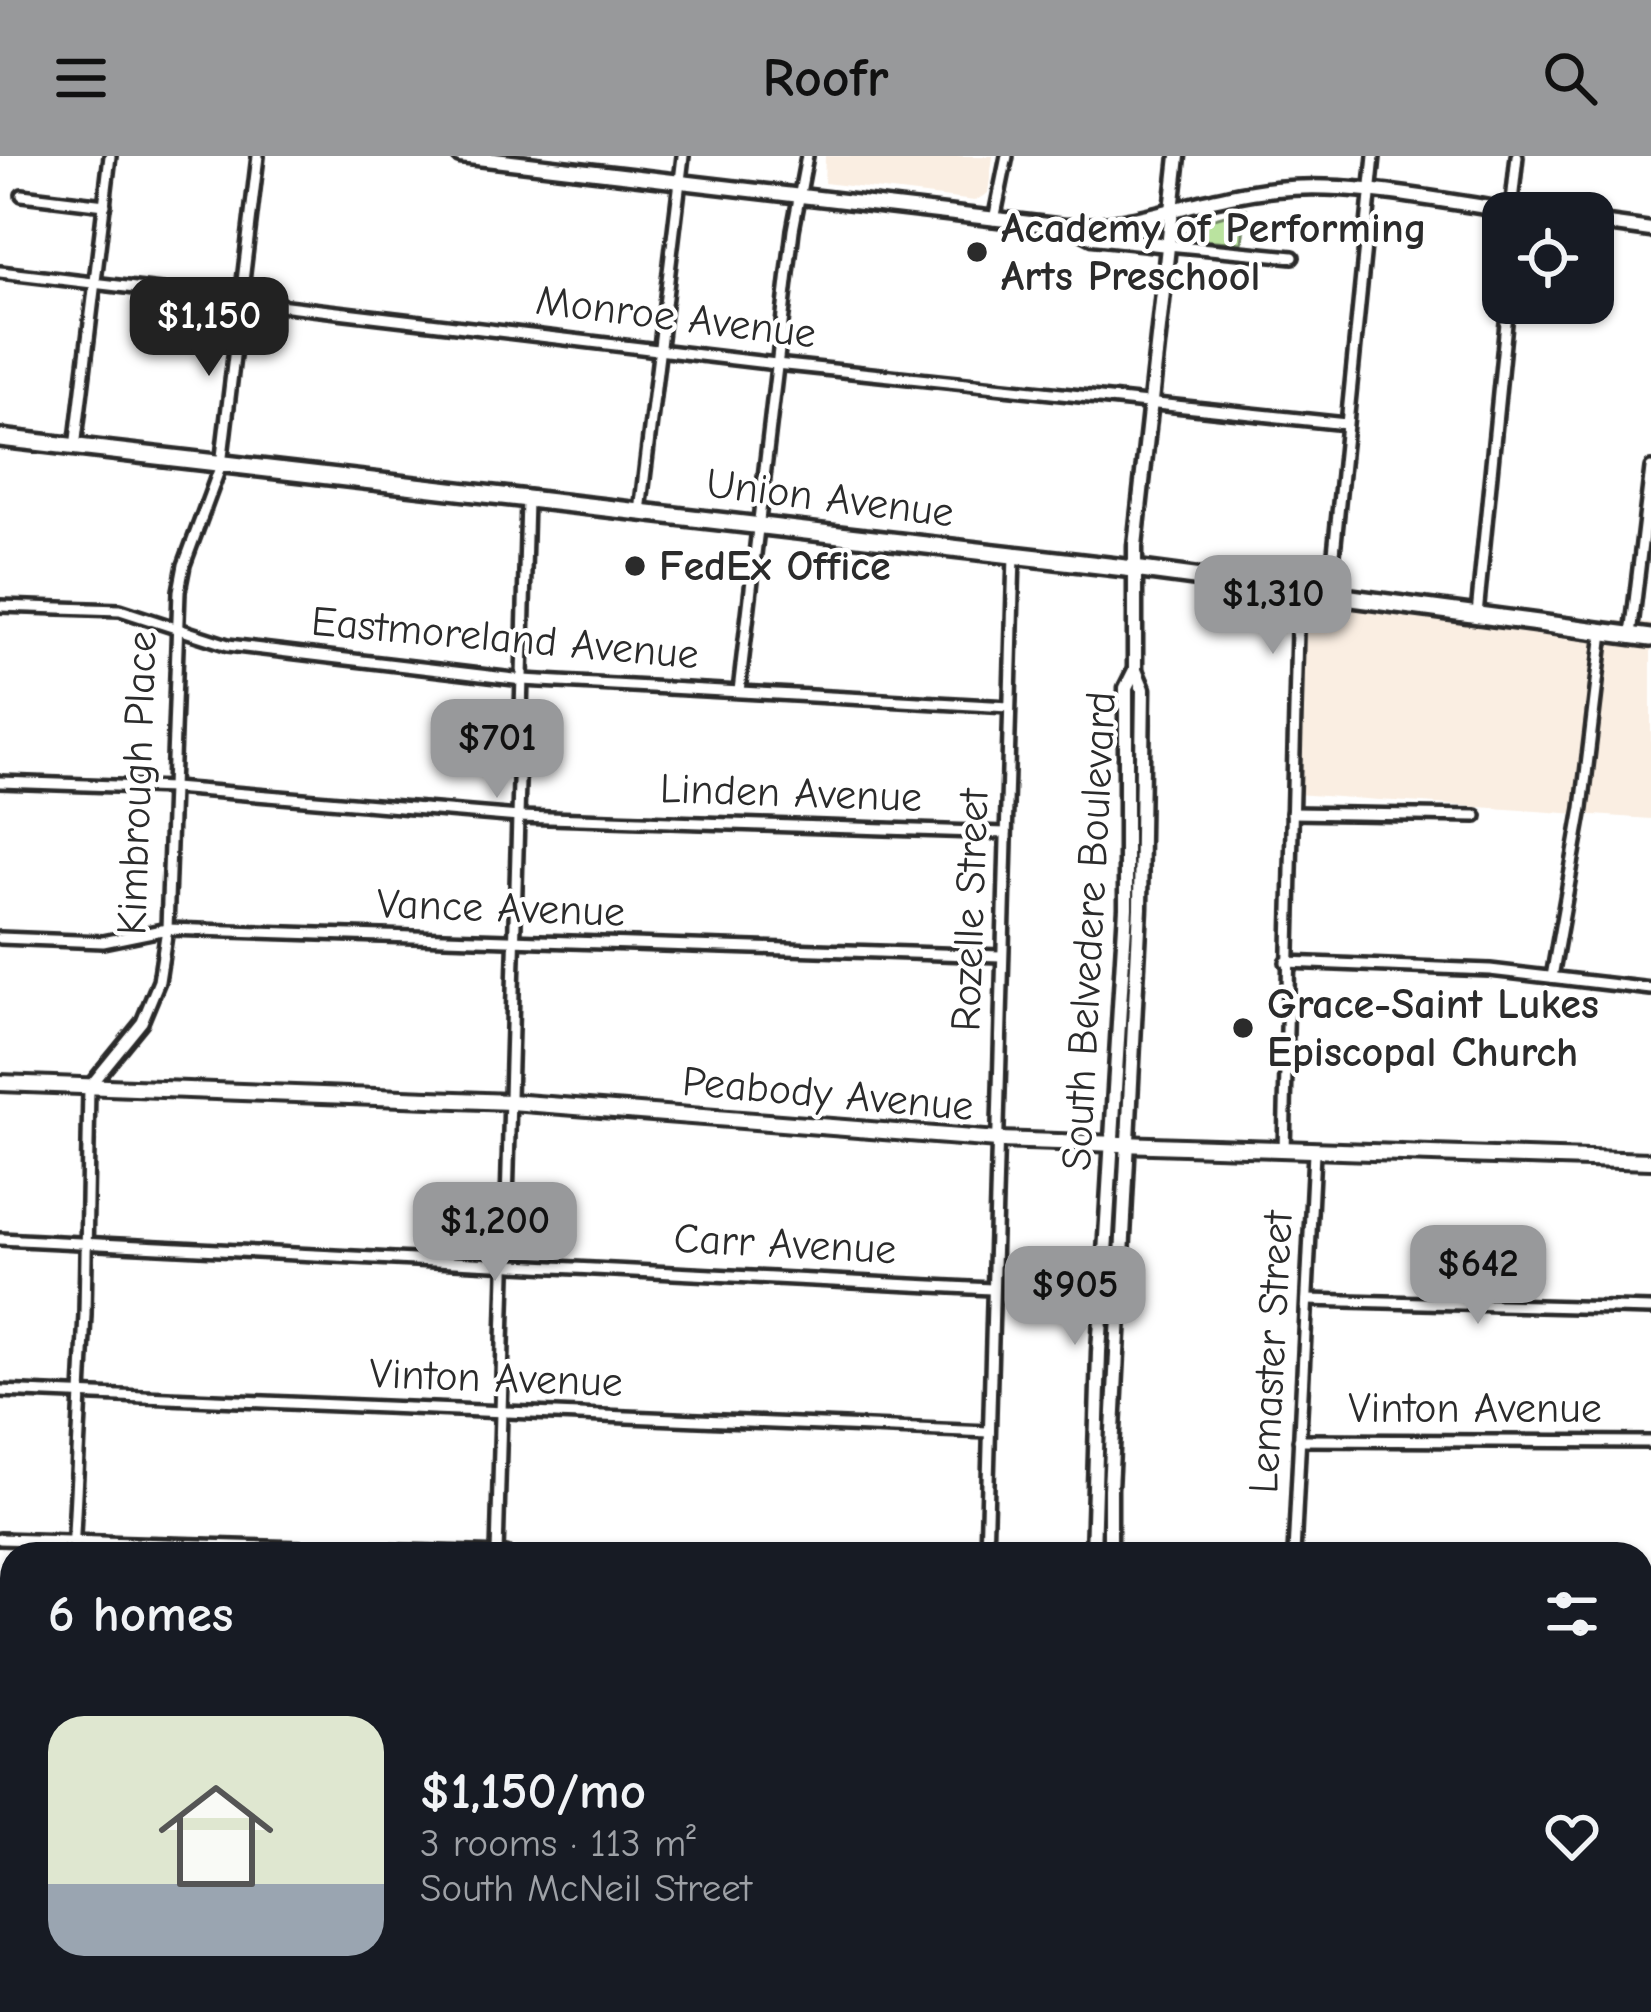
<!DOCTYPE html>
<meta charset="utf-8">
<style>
:root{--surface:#171b24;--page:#242831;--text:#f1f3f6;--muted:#9ea1a6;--line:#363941;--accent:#98999b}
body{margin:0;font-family:"Comic Neue",sans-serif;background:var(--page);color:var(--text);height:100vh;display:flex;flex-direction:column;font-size:45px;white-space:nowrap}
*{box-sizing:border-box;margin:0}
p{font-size:39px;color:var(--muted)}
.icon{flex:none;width:66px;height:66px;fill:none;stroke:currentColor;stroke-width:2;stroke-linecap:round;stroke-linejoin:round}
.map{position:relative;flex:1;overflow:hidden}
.side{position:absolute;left:0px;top:1386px;width:1653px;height:471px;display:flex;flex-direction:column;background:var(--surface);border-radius:36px 36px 0 0;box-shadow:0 3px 9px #0004}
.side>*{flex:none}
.tools{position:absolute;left:1482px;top:36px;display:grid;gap:24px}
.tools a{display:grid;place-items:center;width:132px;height:132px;border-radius:24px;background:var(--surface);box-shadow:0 3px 9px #0004;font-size:60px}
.price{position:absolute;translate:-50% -102px;padding:0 27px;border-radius:24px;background:var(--accent);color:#111;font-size:39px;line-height:78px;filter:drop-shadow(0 3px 6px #0008)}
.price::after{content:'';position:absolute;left:50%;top:72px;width:36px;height:27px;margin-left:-18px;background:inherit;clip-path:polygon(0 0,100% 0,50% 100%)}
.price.on{background:#222;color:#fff}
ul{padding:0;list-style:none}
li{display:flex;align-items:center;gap:36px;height:300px;padding:0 48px}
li+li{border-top:3px solid var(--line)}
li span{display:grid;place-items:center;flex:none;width:336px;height:240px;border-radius:36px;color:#555}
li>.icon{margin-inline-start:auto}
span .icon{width:144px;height:144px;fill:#fffc;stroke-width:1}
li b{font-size:51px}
h2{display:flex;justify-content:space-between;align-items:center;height:144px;padding:0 48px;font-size:51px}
header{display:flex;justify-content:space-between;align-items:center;height:156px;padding:0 48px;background:var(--accent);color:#111;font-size:54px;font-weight:700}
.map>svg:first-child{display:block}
.built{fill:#faeee2}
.green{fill:#bae39f;stroke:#728765;stroke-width:3}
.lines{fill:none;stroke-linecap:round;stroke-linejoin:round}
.minor-casing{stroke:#2b2b2b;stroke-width:18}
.tertiary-casing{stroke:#2b2b2b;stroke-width:21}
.secondary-casing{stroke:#2b2b2b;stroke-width:22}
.primary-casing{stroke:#2b2b2b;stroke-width:24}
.minor{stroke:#fff;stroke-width:9}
.tertiary{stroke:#fff;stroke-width:12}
.secondary{stroke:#fff;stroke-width:14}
.primary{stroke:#fff;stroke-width:15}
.poi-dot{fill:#2b2b2b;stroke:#fff;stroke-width:4.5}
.labels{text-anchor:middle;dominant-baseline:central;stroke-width:9;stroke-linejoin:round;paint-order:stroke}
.poi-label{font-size:42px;font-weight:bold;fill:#2b2b2b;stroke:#fff;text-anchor:start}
.street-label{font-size:42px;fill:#2b2b2b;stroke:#fff}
</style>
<header><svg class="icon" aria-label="menu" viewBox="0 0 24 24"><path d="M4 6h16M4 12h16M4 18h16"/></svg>Roofr<svg class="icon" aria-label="search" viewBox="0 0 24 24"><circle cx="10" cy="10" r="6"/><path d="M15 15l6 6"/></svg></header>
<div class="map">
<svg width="1651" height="1856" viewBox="0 0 1651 1856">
<rect width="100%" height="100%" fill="#fff"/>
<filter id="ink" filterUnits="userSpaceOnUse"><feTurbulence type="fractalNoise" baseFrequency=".00833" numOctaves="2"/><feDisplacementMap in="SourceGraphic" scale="24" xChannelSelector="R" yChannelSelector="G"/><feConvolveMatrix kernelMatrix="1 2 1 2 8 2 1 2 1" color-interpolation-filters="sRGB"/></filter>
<g filter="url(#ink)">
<!-- built -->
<g class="built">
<path d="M 825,0 L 993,0 L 988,37 L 975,45 L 824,27 Z"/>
<path d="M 1300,435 L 1651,468 L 1651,663 L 1295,638 Z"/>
</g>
<!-- green -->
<path class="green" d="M 1246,53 L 1242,87 L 1189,83 L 1185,77 L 1200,66 Z"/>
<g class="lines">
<defs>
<g id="minor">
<path d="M 22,39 L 105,49"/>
<path d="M 1511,55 L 1517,0"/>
<path d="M 994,64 L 1007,0"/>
<path d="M 1168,89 L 1293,101"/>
<path d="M 0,116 L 776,208 L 1346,268"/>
<path d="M 75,292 L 110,0"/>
<path d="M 640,356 L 683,0"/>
<path d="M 1326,438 L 1332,417 L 1374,0"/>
<path d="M 0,450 L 120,454 L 228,489 L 523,524 L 1009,551"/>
<path d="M 1477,458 L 1508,147"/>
<path d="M 1631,479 L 1651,312"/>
<path d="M 739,535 L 793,74 L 807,0"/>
<path d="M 0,626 L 173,632 L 519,661 L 1006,677"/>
<path d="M 1292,657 L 1476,660"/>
<path d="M 0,782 L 103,786 L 167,773 L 1001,800"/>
<path d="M 1286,806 L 1490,814 L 1651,833"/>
<path d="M 1552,821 L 1582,652 L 1603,476"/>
<path d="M 1284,994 L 1298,434"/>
<path d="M 0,1083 L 991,1133"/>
<path d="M 1307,1144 L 1651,1153"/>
<path d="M 0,1235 L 989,1276"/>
<path d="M 1299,1284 L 1651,1286"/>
<path d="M 0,1383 L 506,1398"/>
<path d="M 73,1398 L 85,1158 L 89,931 L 142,866 L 159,825 L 167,773 L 179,435 L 184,409 L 221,309 L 258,0"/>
<path d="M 497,1398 L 527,345"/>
<path d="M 986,1398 L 1014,399"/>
<path d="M 1294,1398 L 1314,997"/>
<path d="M 1641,1432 L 1651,1433"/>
<path d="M 0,1541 L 12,1542"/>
<path d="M 785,1845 L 787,1856"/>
<path d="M 47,1856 L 47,1845"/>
<path d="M 231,1856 L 233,1845"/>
<path d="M 483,1856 L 483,1845"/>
<path d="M 928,1856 L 928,1845"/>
<path d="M 1436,1856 L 1436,1845"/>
</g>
<g id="tertiary">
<path d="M 460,0 L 1065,71 C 1138,71 1203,40 1275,33 C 1357,25 1443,46 1524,57"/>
<path d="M 1593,66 L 1651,74"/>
<path d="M 1079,74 L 1093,81 L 1168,89"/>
<path d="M 1093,1398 L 1099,1196 L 1126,752 L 1126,532 L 1135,514"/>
<path d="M 1110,1398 L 1110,1333 L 1140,752 L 1143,533 L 1135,514 L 1135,390 L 1178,0"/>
<path d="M 1134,1856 L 1135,1845"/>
<path d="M 1149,1856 L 1149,1845"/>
</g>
<path id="secondary" d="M 0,927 L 511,946 L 998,984 L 1651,1005"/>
<path id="primary" d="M 0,282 L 1134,413 L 1651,482"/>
</defs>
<!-- minor casing -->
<use href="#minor" class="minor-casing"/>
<!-- tertiary casing -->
<use href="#tertiary" class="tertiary-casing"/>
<!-- secondary casing -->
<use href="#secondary" class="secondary-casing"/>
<!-- primary casing -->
<use href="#primary" class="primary-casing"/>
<!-- minor -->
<use href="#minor" class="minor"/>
<!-- tertiary -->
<use href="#tertiary" class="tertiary"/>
<!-- secondary -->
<use href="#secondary" class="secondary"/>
<!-- primary -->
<use href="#primary" class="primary"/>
</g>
</g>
<!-- markers -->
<g class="poi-dot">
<circle cx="977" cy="96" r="12"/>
<circle cx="635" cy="410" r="12"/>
<circle cx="1243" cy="872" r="12"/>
</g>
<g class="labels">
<!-- poi labels -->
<g class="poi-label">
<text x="1001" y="72">Academy of Performing<tspan x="1001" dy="48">Arts Preschool</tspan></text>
<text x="659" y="410">FedEx Office</text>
<text x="1267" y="848">Grace-Saint Lukes<tspan x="1267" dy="48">Episcopal Church</tspan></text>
</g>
<!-- street labels -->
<g class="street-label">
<text transform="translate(676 161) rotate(7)">Monroe Avenue</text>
<text transform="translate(830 342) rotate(7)">Union Avenue</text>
<text transform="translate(505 482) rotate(5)">Eastmoreland Avenue</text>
<text transform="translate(137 627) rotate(-88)">Kimbrough Place</text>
<text transform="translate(791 637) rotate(2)">Linden Avenue</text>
<text transform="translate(501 752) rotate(2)">Vance Avenue</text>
<text transform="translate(970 754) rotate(-88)">Rozelle Street</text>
<text transform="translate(1089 775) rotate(-87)">South Belvedere Boulevard</text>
<text transform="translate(828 938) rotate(5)">Peabody Avenue</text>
<text transform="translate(785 1088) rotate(3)">Carr Avenue</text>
<text transform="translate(1271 1196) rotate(-87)">Lemaster Street</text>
<text transform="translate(496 1222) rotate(2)">Vinton Avenue</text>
<text x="1475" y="1252">Vinton Avenue</text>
</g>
</g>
</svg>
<div class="tools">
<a><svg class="icon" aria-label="locate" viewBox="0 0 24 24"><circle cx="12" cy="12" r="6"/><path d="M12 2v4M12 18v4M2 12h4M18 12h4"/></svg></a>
</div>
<b class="price on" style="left:209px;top:223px">$1,150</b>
<b class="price" style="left:1273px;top:501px">$1,310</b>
<b class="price" style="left:497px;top:645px">$701</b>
<b class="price" style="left:495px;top:1128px">$1,200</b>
<b class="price" style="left:1478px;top:1171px">$642</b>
<b class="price" style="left:1075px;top:1192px">$905</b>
<section class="side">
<h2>6 homes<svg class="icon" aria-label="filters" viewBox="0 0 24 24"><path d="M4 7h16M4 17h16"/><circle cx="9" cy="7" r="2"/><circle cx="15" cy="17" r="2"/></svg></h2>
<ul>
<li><span style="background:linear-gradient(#dfe7d0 70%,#9aa5b1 0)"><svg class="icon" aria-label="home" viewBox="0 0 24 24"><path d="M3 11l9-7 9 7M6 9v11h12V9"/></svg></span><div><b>$1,150/mo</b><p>3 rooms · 113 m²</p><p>South McNeil Street</p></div><svg class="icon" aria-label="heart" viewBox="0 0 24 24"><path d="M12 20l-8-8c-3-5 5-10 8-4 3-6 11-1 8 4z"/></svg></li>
</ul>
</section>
</div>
